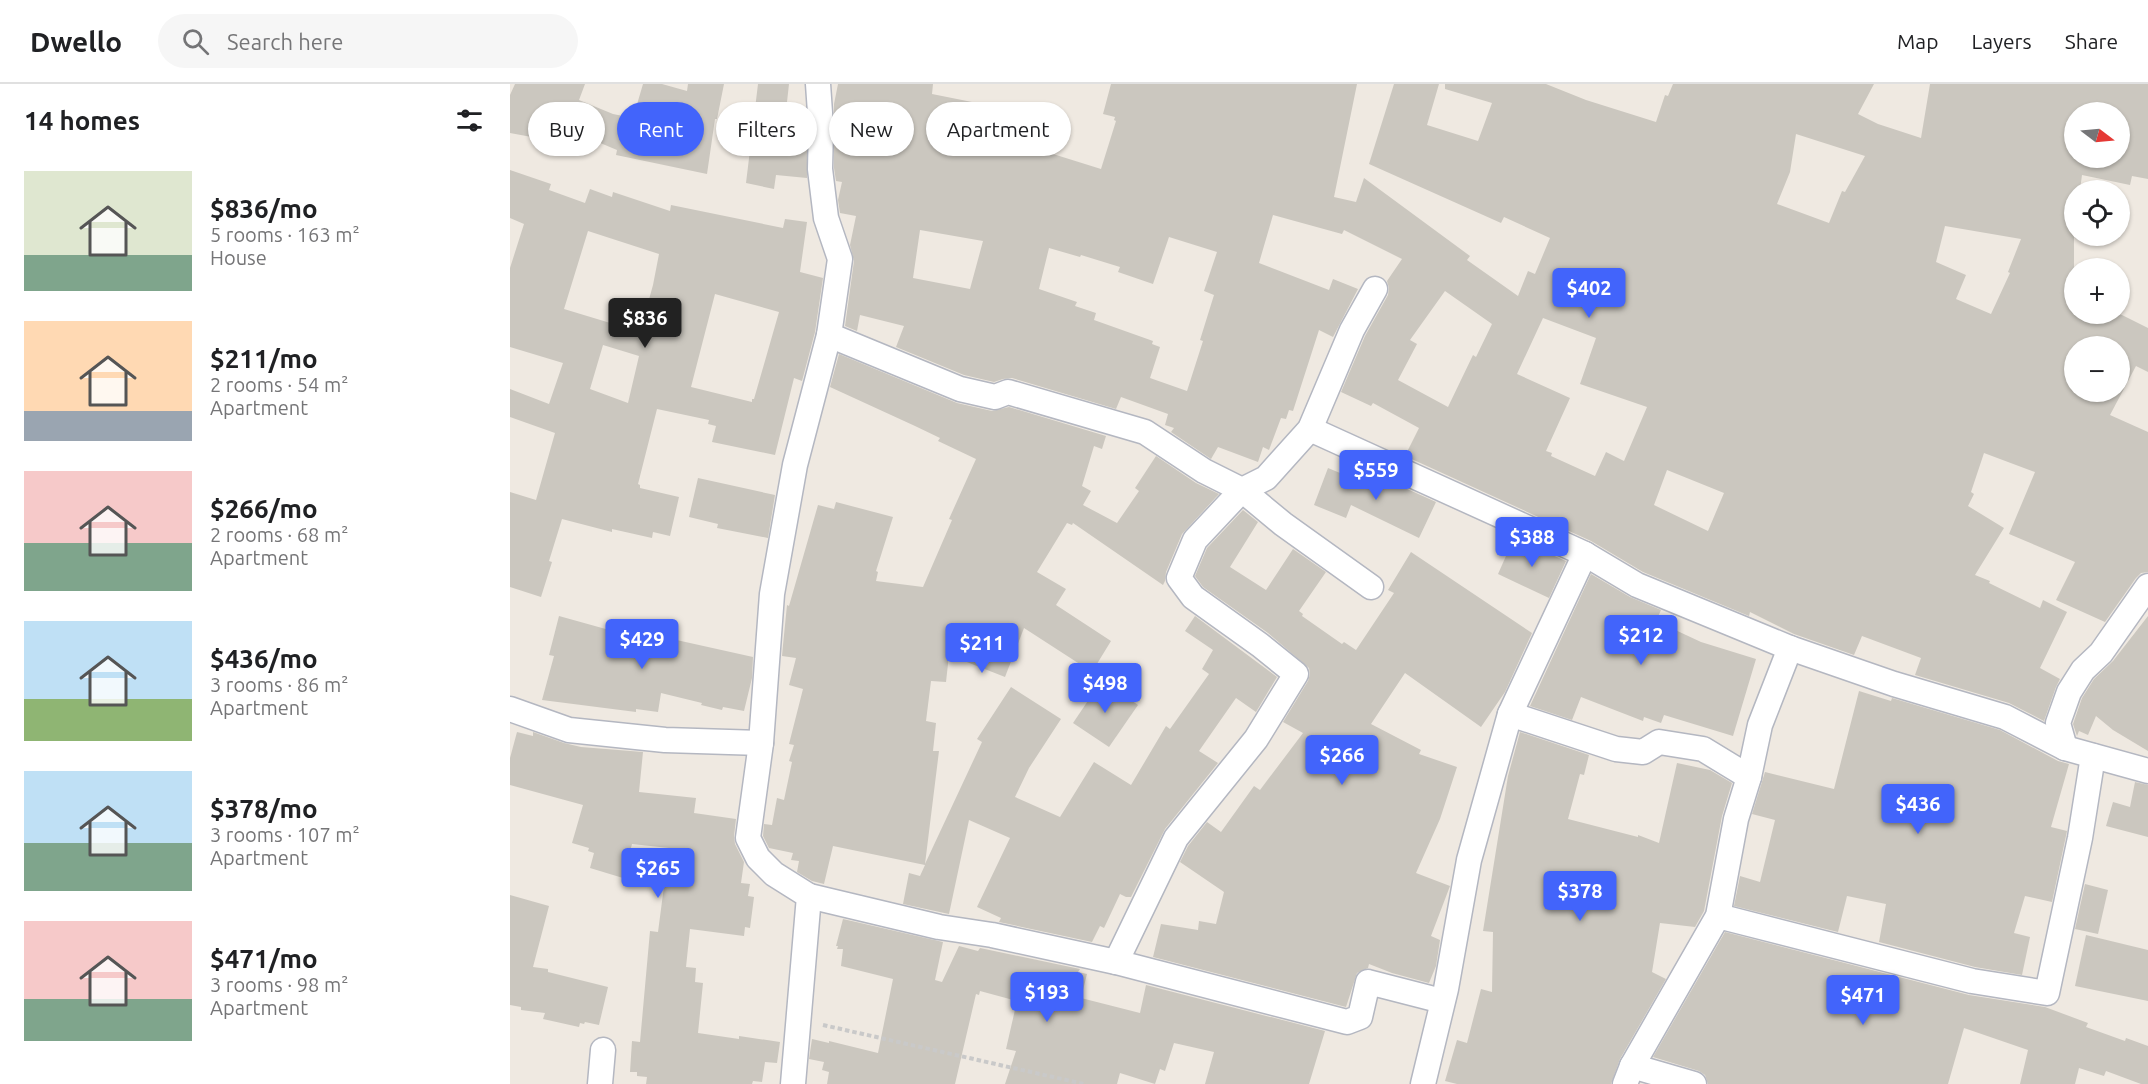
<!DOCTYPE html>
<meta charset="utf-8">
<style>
:root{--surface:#fff;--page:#f6f6f6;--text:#202124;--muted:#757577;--line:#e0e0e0;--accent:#4264fb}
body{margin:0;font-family:Ubuntu,sans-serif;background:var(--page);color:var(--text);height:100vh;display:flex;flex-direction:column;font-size:22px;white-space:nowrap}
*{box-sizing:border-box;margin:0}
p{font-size:20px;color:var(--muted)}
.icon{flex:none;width:33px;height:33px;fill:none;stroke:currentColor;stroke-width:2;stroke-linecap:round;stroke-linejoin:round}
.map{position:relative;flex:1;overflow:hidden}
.details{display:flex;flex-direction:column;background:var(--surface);width:510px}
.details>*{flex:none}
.top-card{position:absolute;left:18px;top:18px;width:570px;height:54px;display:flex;gap:12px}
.needle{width:39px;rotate:106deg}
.tools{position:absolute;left:1554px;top:18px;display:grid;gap:12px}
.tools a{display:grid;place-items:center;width:66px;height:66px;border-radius:50%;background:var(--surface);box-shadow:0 2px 4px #0004;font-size:30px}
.price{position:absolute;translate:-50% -51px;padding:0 14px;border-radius:6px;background:var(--accent);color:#fff;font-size:20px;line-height:39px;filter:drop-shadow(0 2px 3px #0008)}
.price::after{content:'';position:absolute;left:50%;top:36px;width:18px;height:14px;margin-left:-9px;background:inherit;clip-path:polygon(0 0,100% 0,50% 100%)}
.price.current{background:#222;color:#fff}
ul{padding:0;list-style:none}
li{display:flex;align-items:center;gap:18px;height:150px;padding:0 24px}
li span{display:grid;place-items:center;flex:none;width:168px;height:120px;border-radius:0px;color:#555}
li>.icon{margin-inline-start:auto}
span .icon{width:72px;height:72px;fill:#fffc;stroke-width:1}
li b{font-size:26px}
h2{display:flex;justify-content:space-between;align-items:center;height:72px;padding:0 24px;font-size:26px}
.chip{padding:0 21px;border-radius:27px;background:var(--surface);box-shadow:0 2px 4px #0004;font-size:21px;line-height:54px}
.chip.current{background:var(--accent);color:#fff}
header{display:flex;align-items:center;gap:36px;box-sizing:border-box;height:84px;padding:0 30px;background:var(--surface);border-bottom:2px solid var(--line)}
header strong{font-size:28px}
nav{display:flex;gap:33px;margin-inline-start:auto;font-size:21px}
.search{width:420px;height:54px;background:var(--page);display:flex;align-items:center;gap:15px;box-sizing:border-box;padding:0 21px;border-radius:33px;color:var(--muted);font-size:22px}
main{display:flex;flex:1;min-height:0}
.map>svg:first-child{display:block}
.building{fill:#cbc7bf;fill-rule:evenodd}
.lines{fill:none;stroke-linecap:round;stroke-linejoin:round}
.minor-casing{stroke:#b4b7c1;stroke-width:27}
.path{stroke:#c9c9c9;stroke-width:4;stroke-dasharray:4.5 3;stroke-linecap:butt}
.minor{stroke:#fff;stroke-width:24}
</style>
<header>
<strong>Dwello</strong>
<div class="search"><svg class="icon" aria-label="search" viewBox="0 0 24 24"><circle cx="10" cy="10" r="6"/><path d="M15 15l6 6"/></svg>Search here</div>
<nav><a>Map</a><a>Layers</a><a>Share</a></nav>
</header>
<main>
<section class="details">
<h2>14 homes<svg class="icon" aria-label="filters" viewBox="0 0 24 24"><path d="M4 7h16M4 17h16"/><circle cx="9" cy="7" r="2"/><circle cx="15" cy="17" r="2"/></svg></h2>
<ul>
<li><span style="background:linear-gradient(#dfe7d0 70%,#7fa58c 0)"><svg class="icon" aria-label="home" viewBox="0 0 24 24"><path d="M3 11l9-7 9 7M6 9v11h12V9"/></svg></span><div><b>$836/mo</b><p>5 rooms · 163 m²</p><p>House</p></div></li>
<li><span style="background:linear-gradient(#ffd9b3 75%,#9aa5b1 0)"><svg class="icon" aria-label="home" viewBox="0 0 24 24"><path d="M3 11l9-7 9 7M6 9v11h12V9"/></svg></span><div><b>$211/mo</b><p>2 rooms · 54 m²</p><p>Apartment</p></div></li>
<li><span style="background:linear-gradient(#f6c9c9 60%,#7fa58c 0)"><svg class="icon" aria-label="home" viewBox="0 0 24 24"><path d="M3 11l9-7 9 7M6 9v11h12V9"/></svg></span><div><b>$266/mo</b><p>2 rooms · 68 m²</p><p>Apartment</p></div></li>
<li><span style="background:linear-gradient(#bfe0f5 65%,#8fb573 0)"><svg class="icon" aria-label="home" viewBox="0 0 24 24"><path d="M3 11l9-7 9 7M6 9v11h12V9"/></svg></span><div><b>$436/mo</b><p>3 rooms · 86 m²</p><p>Apartment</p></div></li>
<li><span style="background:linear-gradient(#bfe0f5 60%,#7fa58c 0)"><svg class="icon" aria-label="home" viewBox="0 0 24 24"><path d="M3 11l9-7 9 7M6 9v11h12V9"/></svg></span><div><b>$378/mo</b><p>3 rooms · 107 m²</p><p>Apartment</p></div></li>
<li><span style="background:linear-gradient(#f6c9c9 65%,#7fa58c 0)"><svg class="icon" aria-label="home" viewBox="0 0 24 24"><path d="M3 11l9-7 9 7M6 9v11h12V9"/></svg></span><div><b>$471/mo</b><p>3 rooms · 98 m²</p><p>Apartment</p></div></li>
</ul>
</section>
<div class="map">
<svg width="1638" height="1000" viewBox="0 0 1638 1000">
<rect width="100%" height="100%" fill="#efe9e1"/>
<!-- building -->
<g class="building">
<path d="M 5,0 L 75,0 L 69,16 L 103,30 L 123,34 L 133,0 L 152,0 L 177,7 L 178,0 L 214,0 L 207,35 L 205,35 L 197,90 L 106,71 L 107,66 L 33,35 L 27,54 L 0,49 L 0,11 Z"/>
<path d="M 248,0 L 279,0 L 274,45 L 297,47 L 297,94 L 266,91 L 264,105 L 236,99 Z"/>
<path d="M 328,0 L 423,0 L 422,10 L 472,20 L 472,18 L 551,36 L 543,70 L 591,85 L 606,37 L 604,36 L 605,33 L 593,30 L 601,0 L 847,0 L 824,113 L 846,118 L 854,94 L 960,172 L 957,176 L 1008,212 L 1018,187 L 1025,190 L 1040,154 L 994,133 L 991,139 L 859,80 L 884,0 L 929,0 L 917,41 L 968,57 L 982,19 L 935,5 L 935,0 L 1036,0 L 1076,16 L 1146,38 L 1155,11 L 1158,12 L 1163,0 L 1364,0 L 1348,30 L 1368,40 L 1411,54 L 1420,0 L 1638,0 L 1638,95 L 1622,92 L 1620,101 L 1572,91 L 1570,106 L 1564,106 L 1564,230 L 1610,230 L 1638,244 L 1638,288 L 1626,282 L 1600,331 L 1638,348 L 1638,488 L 1631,489 L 1626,494 L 1595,538 L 1546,516 L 1565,478 L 1499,450 L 1525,388 L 1474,369 L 1461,408 L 1464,410 L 1458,422 L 1494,444 L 1465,491 L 1480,497 L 1479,499 L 1530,524 L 1533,516 L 1557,528 L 1530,584 L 1550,595 L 1546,603 L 1534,637 L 1499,619 L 1405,591 L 1411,574 L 1352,552 L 1344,571 L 1284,550 L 1240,528 L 1239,532 L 1133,488 L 1081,457 L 895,372 L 909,344 L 863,319 L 861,322 L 831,308 L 855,252 L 878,211 L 879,204 L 877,197 L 892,175 L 834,146 L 832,150 L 763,131 L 749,179 L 819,206 L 823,195 L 848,205 L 823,253 L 809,246 L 783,327 L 779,326 L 776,335 L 771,334 L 759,366 L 753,363 L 748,378 L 708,363 L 701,375 L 661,348 L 664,344 L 655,341 L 658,330 L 611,313 L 606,325 L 502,294 L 493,295 L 484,298 L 454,291 L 386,263 L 394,242 L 350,231 L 347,247 L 335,242 L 344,177 L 340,161 L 346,132 L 330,129 L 328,116 L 332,98 L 326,97 L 324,84 L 324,20 ZM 1564,28 L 1610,28 L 1610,74 L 1564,74 ZM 1286,50 L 1355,72 L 1335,108 L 1332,107 L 1319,139 L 1267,120 L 1280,88 ZM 1435,142 L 1511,155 L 1498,188 L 1500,189 L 1481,230 L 1446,215 L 1456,191 L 1426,178 ZM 410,146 L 473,157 L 460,205 L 403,194 ZM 659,153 L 707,168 L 694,207 L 704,211 L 690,256 L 693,257 L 677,307 L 640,294 L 650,263 L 642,260 L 643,257 L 584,236 L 586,229 L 565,222 L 567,218 L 529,205 L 539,164 L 570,173 L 571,171 L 610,183 L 608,188 L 643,200 ZM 935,207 L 982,240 L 966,273 L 963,271 L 938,323 L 888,296 L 907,260 L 900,256 ZM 1033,234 L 1086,254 L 1070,300 L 1137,323 L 1114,377 L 1096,368 L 1085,392 L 1041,372 L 1042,369 L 1036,367 L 1060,314 L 1007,290 ZM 1564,262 L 1610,262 L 1610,308 L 1564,308 ZM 1157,386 L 1214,409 L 1198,447 L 1144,421 Z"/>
<path d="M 0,86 L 41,100 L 39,106 L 75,119 L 80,105 L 102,113 L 103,108 L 160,127 L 161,121 L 273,144 L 275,135 L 297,138 L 290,188 L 313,194 L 305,248 L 292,297 L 284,294 L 265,371 L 202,358 L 206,342 L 198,340 L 199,336 L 147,325 L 128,400 L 130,401 L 130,404 L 169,413 L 160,452 L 143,448 L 142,454 L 102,445 L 102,448 L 52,435 L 39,477 L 42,478 L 31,513 L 0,503 L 0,408 L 26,416 L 45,349 L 0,333 L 0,305 L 39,320 L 53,279 L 0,263 L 0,184 L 14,140 L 0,134 ZM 78,147 L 149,170 L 143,201 L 130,248 L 54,225 ZM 205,210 L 269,228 L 244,315 L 242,315 L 242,318 L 181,303 ZM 93,261 L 129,272 L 118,319 L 80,305 Z"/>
<path d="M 329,270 L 447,319 L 482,327 L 499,323 L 596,352 L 592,365 L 584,362 L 572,402 L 581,407 L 573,421 L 607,439 L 629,407 L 625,404 L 646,372 L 686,399 L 709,410 L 672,450 L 656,488 L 655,497 L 653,501 L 563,439 L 562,441 L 557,439 L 527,488 L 556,505 L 546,521 L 601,557 L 582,588 L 514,544 L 495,593 L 439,571 L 436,598 L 421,597 L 416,637 L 426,639 L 423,667 L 429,667 L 415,780 L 472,658 L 467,655 L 501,603 L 551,635 L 519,684 L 505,713 L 550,733 L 584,678 L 621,701 L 656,642 L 660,645 L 699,590 L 692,585 L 703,566 L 675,547 L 685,532 L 767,593 L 746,628 L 726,614 L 689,667 L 708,679 L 655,745 L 621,813 L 616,813 L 610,810 L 594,844 L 590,842 L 582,858 L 489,838 L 491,834 L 467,823 L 500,754 L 459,736 L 439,830 L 393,820 L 399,789 L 410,792 L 415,781 L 323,762 L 314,800 L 302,797 L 287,788 L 289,777 L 281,776 L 283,769 L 259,764 L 253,752 L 254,740 L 262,741 L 267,714 L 274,716 L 282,678 L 279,677 L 284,661 L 279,660 L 293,605 L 279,601 L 286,574 L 272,572 L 273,561 L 277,521 L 279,522 L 308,421 L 324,425 L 326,418 L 383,433 L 366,487 L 368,488 L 366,497 L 413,503 L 442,436 L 439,435 L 466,375 L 428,357 L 430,354 L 405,342 L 320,303 Z"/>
<path d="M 818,384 L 859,401 L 864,390 L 926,418 L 909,454 L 841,421 L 836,434 L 804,421 Z"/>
<path d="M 188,394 L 265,411 L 258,454 L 207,444 L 208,440 L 179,433 Z"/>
<path d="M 733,426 L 748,438 L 720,483 L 756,506 L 783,465 L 816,488 L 789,527 L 793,530 L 792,532 L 832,560 L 834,558 L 846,566 L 884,509 L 878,506 L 901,468 L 1022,549 L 995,608 L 971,643 L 895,589 L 861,640 L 911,666 L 909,670 L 947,683 L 930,735 L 906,789 L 940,802 L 921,852 L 930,856 L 926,882 L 919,899 L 882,889 L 859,880 L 858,884 L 847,889 L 836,923 L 643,873 L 651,840 L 688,846 L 689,837 L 706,840 L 714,808 L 670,778 L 678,762 L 697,738 L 711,748 L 744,702 L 750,706 L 793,649 L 773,638 L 798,597 L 800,590 L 799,584 L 758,549 L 693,503 L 685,492 L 697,464 Z"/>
<path d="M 1001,453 L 1056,477 L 1039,514 L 988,490 L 1004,454 Z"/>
<path d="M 1081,490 L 1120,513 L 1151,526 L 1146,537 L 1191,558 L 1246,575 L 1223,652 L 1154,631 L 1151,639 L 1134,633 L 1133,637 L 1071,613 L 1062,636 L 1020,622 Z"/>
<path d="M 49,532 L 128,554 L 129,544 L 163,549 L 162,555 L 243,573 L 242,594 L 234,627 L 213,623 L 212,626 L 191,621 L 192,619 L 151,609 L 148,628 L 126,625 L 126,628 L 32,616 L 44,572 L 39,571 Z"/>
<path d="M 1638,532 L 1638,667 L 1603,646 L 1586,632 L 1578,651 L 1569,647 L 1567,652 L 1563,640 L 1572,614 L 1584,595 L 1603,577 Z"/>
<path d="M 592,596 L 628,621 L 599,663 L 563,639 Z"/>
<path d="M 1349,607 L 1381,617 L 1382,614 L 1490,646 L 1548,677 L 1559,680 L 1541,743 L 1557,747 L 1542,818 L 1515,812 L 1504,849 L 1520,853 L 1512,891 L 1465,883 L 1369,858 L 1376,820 L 1337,812 L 1328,848 L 1224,822 L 1230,792 L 1250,798 L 1265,736 L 1242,730 L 1255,688 L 1324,705 Z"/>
<path d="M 7,648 L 23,652 L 23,648 L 54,659 L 71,663 L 133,668 L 129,708 L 186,714 L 184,729 L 226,735 L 224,752 L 225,760 L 234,778 L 231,799 L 240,800 L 238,812 L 244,813 L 240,844 L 235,843 L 234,852 L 180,845 L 176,883 L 186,884 L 185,898 L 193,899 L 188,949 L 229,955 L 229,952 L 270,958 L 267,979 L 255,978 L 252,998 L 243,997 L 242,1000 L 136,1000 L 137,993 L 127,992 L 127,988 L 120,988 L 122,957 L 130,958 L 140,847 L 148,848 L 159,764 L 122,760 L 113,794 L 80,784 L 84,769 L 78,767 L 79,764 L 62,759 L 73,721 L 0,701 L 0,674 Z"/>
<path d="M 1010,648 L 1079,671 L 1074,691 L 1070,690 L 1058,735 L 1128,753 L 1128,751 L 1149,759 L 1167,679 L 1200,686 L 1222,699 L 1212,732 L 1194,827 L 1185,843 L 1150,839 L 1142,888 L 1156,895 L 1110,975 L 1101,1000 L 947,1000 L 935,997 L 947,956 L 957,959 L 971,905 L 982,908 L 983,848 L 973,847 L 998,692 Z"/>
<path d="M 1625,698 L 1638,701 L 1638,753 L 1596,742 L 1603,718 L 1620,723 Z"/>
<path d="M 1575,800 L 1598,806 L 1588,850 L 1565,845 Z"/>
<path d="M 0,811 L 39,822 L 23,883 L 38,885 L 38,888 L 98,903 L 89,941 L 75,938 L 74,940 L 70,939 L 69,943 L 33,935 L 35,929 L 11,926 L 11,923 L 0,921 Z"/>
<path d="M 333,835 L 433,858 L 425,896 L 432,898 L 449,862 L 468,867 L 470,864 L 570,885 L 568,888 L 577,890 L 571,914 L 630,929 L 636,901 L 815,947 L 799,1000 L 695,1000 L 704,968 L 664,959 L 655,987 L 650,985 L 645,1000 L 610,989 L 607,1000 L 495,1000 L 506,967 L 496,965 L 507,917 L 470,907 L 469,911 L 466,910 L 445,1000 L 317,1000 L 319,988 L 312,986 L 314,978 L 299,975 L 302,955 L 319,959 L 319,957 L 368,969 L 383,895 L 331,882 L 333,865 L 327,865 L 328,862 L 326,862 Z"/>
<path d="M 1215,848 L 1459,911 L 1535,923 L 1578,939 L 1576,943 L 1615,957 L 1616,954 L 1638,962 L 1638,1000 L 1631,1000 L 1596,987 L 1594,992 L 1569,984 L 1565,1000 L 1510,1000 L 1518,966 L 1454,944 L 1438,1000 L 1198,1000 L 1195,991 L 1189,987 L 1143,973 Z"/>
<path d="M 1576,851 L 1638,866 L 1638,917 L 1565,902 Z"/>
</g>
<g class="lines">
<defs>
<g id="minor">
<path d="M 319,251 L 450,305 L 485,313 L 498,308 L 635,348 L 694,387 L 732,406 L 756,394 L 800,345 L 842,246 L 865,205"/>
<path d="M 800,345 L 1075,470 L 1000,630 L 959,776 L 936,905 L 913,1000"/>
<path d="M 1075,470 L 1127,501 L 1280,564 L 1384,600 L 1495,633 L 1555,664 L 1638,687"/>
<path d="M 0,625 L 59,646 L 155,656 L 251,659"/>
<path d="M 1000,630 L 1106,665 L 1133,668 L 1149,658 L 1193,665 L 1239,693"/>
<path d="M 1555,664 L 1548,639 L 1559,608 L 1573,586 L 1591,569 L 1638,502"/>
<path d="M 299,812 L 429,843 L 482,851 L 606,878 L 837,938 L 850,933 L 858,898 L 932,917"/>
<path d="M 1208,832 L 1462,897 L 1537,909 L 1570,754 L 1583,672"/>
<path d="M 606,878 L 666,754 L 746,655 L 786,590 L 750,561 L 683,513 L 669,494 L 685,456 L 732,406 L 773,440 L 861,503"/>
<path d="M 1122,982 L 1184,1000"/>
<path d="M 90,1000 L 93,966"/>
<path d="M 283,1000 L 299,812 L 264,790 L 248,774 L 238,754 L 251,659 L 262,510 L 285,381 L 319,251 L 330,175 L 316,134 L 310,85 L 311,43 L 308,0"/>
<path d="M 1115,1000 L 1122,982 L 1208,832 L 1226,735 L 1239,693 L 1250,641 L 1280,564"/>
</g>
</defs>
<!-- minor casing -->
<use href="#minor" class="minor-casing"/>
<!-- path -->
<path class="path" d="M 313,941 L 574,1000"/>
<!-- minor -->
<use href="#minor" class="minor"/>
</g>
</svg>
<div class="tools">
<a><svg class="needle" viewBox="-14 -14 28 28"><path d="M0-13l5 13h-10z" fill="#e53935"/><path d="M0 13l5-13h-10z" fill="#757577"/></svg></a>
<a><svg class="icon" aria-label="locate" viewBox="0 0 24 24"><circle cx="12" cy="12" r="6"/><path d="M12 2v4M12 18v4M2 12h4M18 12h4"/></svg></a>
<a>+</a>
<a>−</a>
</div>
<b class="price" style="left:1079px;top:235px">$402</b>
<b class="price current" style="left:135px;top:265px">$836</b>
<b class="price" style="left:866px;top:417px">$559</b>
<b class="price" style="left:1022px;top:484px">$388</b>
<b class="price" style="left:1131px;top:582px">$212</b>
<b class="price" style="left:132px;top:586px">$429</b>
<b class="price" style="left:472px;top:590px">$211</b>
<b class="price" style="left:595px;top:630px">$498</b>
<b class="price" style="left:832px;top:702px">$266</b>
<b class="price" style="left:1408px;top:751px">$436</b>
<b class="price" style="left:148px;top:815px">$265</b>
<b class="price" style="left:1070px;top:838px">$378</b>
<b class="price" style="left:537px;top:939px">$193</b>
<b class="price" style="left:1353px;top:942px">$471</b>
<div class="top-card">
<a class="chip">Buy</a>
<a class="chip current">Rent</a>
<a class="chip">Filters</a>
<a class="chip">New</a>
<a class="chip">Apartment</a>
</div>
</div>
</main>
